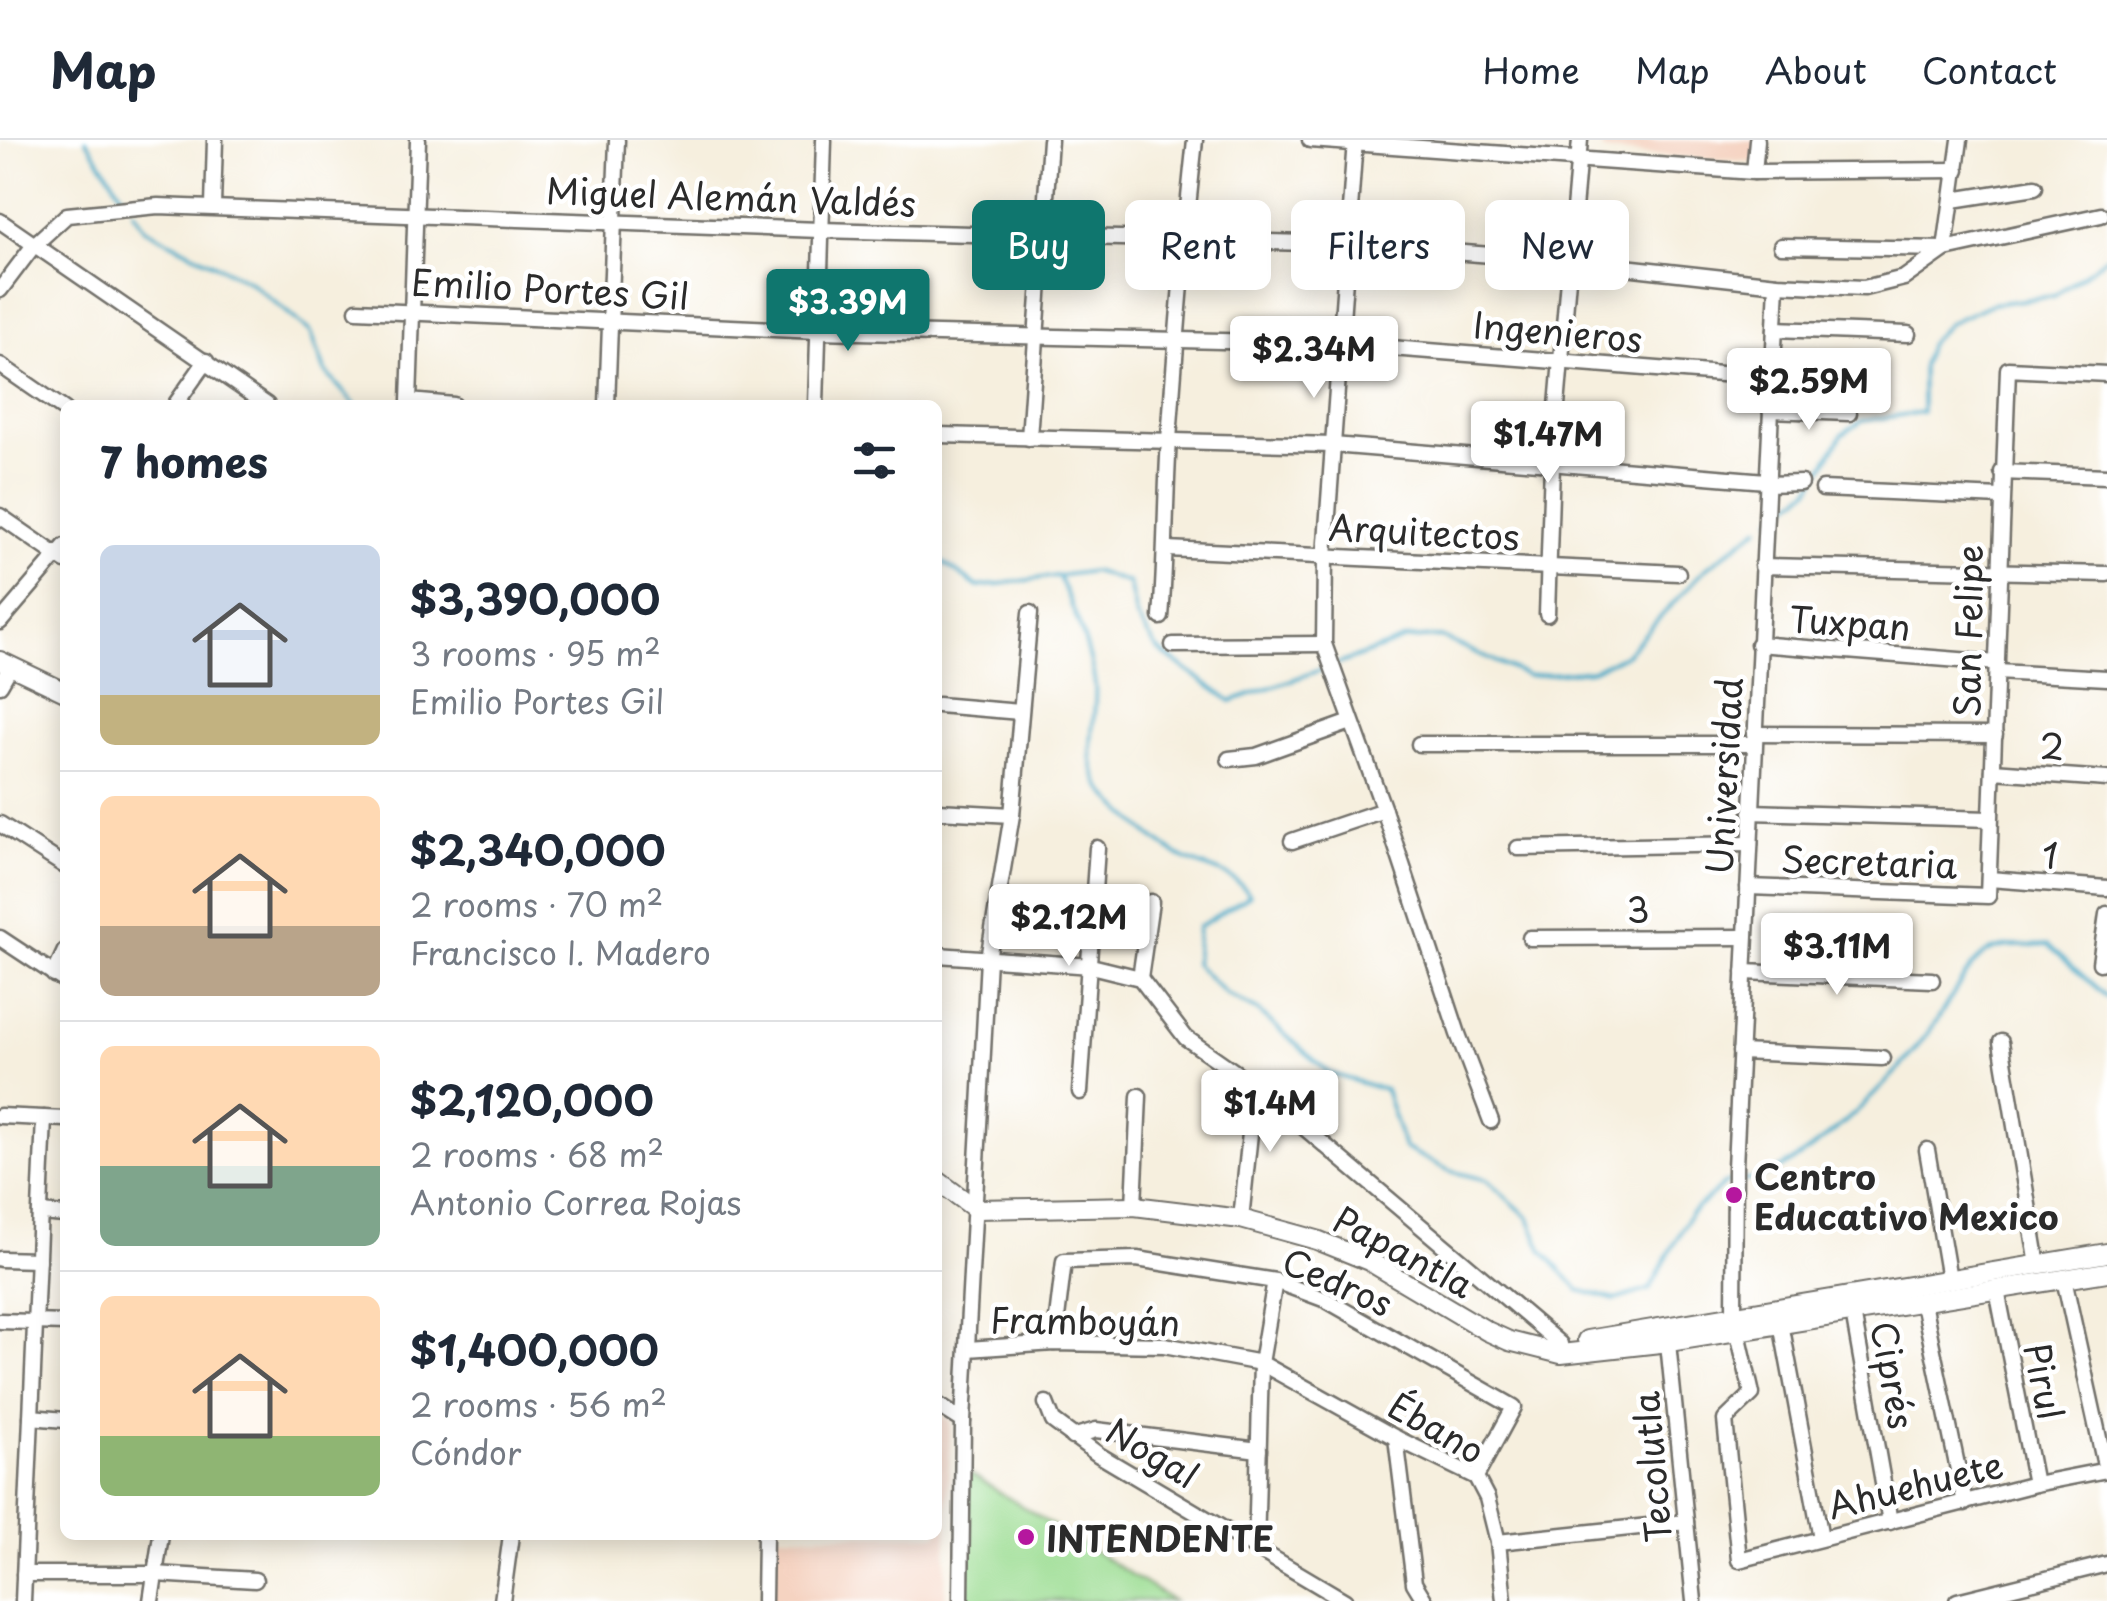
<!DOCTYPE html>
<meta charset="utf-8">
<style>
:root{--surface:#fff;--page:#f2f2f3;--text:#1f2937;--muted:#747a83;--line:#e0e1e3;--accent:#0f766e}
body{margin:0;font-family:"Playpen Sans",sans-serif;background:var(--page);color:var(--text);height:100vh;display:flex;flex-direction:column;font-size:38px;white-space:nowrap}
*{box-sizing:border-box;margin:0}
p{font-size:32px;color:var(--muted)}
.icon{flex:none;width:55px;height:55px;fill:none;stroke:currentColor;stroke-width:2;stroke-linecap:round;stroke-linejoin:round}
.map{position:relative;flex:1;overflow:hidden}
.sheet{position:absolute;left:60px;top:260px;width:882px;height:1140px;display:flex;flex-direction:column;background:var(--surface);border-radius:15px;box-shadow:0 5px 25px #0003}
.sheet>*{flex:none}
.guide{position:absolute;left:972px;top:60px;width:950px;height:90px;display:flex;gap:20px}
.price{position:absolute;translate:-50% -85px;padding:0 22px;border-radius:10px;background:#fff;color:#222;font-size:32px;line-height:65px;filter:drop-shadow(0 2px 5px #0008)}
.price::after{content:'';position:absolute;left:50%;top:60px;width:30px;height:22px;margin-left:-15px;background:inherit;clip-path:polygon(0 0,100% 0,50% 100%)}
.price.current{background:var(--accent);color:#fff}
ul{padding:0;list-style:none}
li{display:flex;align-items:center;gap:30px;height:250px;padding:0 40px}
li+li{border-top:2px solid var(--line)}
li span{display:grid;place-items:center;flex:none;width:280px;height:200px;border-radius:15px;color:#555}
li>.icon{margin-inline-start:auto}
span .icon{width:120px;height:120px;fill:#fffc;stroke-width:1}
li b{font-size:42px}
h2{display:flex;justify-content:space-between;align-items:center;height:120px;padding:0 40px;font-size:42px}
.chip{padding:0 35px;border-radius:15px;background:var(--surface);box-shadow:0 5px 25px #0003;font-size:35px;line-height:90px}
.chip.current{background:var(--accent);color:#fff}
header{display:flex;align-items:center;gap:60px;box-sizing:border-box;height:140px;padding:0 50px;background:var(--surface);border-bottom:2px solid var(--line)}
header strong{font-size:48px}
nav{display:flex;gap:55px;margin-inline-start:auto;font-size:35px}
.map>svg:first-child{display:block}
.built{fill:#f5d3c1}
.green{fill:#9cdd93;stroke:#64845f;stroke-width:2.5}
.lines{fill:none;stroke-linecap:round;stroke-linejoin:round}
.stream{stroke:#48aac7;stroke-width:4}
.minor-casing{stroke:#72706a;stroke-width:19}
.tertiary-casing{stroke:#72706a;stroke-width:22}
.minor{stroke:#fff;stroke-width:14}
.tertiary{stroke:#fff;stroke-width:18}
.poi-dot{fill:#b5179e;stroke:#fff;stroke-width:4}
.labels{text-anchor:middle;dominant-baseline:central;stroke-width:9;stroke-linejoin:round;paint-order:stroke}
.street-label{font-size:35px;fill:#2b2b2b;stroke:#fff}
.poi-label{font-size:35px;font-weight:bold;fill:#2b2b2b;stroke:#fff;text-anchor:start}
</style>
<header>
<strong>Map</strong>
<nav><a>Home</a><a>Map</a><a>About</a><a>Contact</a></nav>
</header>
<div class="map">
<svg width="2107" height="1461" viewBox="0 0 2107 1461">
<rect width="100%" height="100%" fill="#fff"/>
<filter id="ink" filterUnits="userSpaceOnUse"><feTurbulence type="fractalNoise" baseFrequency=".01" numOctaves="2"/><feDisplacementMap in="SourceGraphic" scale="20" xChannelSelector="R" yChannelSelector="G"/><feConvolveMatrix kernelMatrix="1 2 1 2 8 2 1 2 1" color-interpolation-filters="sRGB"/></filter>
<filter id="wash" filterUnits="userSpaceOnUse"><feTurbulence type="fractalNoise" baseFrequency=".0048" numOctaves="4" result="noise"/><feDisplacementMap in="SourceGraphic" scale="40" xChannelSelector="R" yChannelSelector="G"/><feGaussianBlur stdDeviation="2.25" result="paint"/><feColorMatrix in="noise" values="0 0 0 0 0 0 0 0 0 0 0 0 0 0 0 0 0 1.4 0 .05"/><feComposite in="paint" operator="in"/></filter>
<g filter="url(#wash)">
<rect width="100%" height="100%" fill="#f6efde"/>
<!-- built -->
<g class="built">
<path d="M 1602,0 L 1758,0 L 1758,22 L 1602,11 Z"/>
<path d="M 938,1274 L 950,1281 L 945,1461 L 772,1461 L 773,1395 L 938,1395 Z"/>
</g>
<!-- green -->
<path class="green" d="M 969,1333 L 1173,1461 L 963,1461 Z"/>
<g class="lines">
<!-- stream -->
<g class="stream">
<path d="M 86,0 L 128,63"/>
<path d="M 133,71 L 145,89 L 250,142 L 311,192 L 325,231 L 355,265"/>
<path d="M 1772,378 L 1811,348 L 1842,295 L 1862,281 L 1922,272 L 1922,225 L 1929,203 L 1949,183 L 1991,164 L 2054,156 L 2107,117"/>
<path d="M 938,419 L 978,447 L 1093,431 L 1129,443 L 1136,476 L 1157,509 L 1231,561 L 1329,527"/>
<path d="M 1058,436 C 1074,469 1090,508 1095,545 C 1098,579 1082,610 1099,643 C 1108,662 1166,710 1185,719 C 1210,730 1234,732 1250,755 L 1198,787 L 1195,824 L 1226,854 L 1258,871 L 1329,933 L 1385,950 L 1404,1008 L 1450,1031 L 1487,1040 L 1529,1078 L 1543,1111 L 1579,1150 L 1615,1160 L 1650,1149 L 1690,1074 L 1726,1043 L 1731,1042"/>
<path d="M 1338,524 L 1406,499 L 1441,497 L 1528,536 L 1592,530 L 1625,515 L 1706,428 L 1760,387"/>
<path d="M 1741,1041 C 1803,1035 1898,936 1933,886 C 1947,866 1968,823 1988,812 C 2003,803 2030,807 2048,805 L 2107,857"/>
</g>
</g>
</g>
<g filter="url(#ink)">
<g class="lines">
<defs>
<g id="minor">
<path d="M 418,0 L 409,261 L 454,265"/>
<path d="M 1310,0 L 1754,32 L 1957,30"/>
<path d="M 1355,0 L 1325,416 L 1324,504 L 1384,670 L 1458,894 L 1491,981"/>
<path d="M 1754,32 L 1757,0"/>
<path d="M 1953,60 L 2035,47"/>
<path d="M 213,66 L 215,0"/>
<path d="M 0,81 L 267,265"/>
<path d="M 1781,106 L 1944,109"/>
<path d="M 1945,109 L 1960,0"/>
<path d="M 1777,144 L 1735,1027 L 1734,1175 L 1752,1254 L 1725,1280 L 1739,1420 L 2035,1344 L 2107,1330"/>
<path d="M 0,150 L 34,105 L 67,75 L 158,66 L 820,90 L 1348,104 L 1571,121 L 1777,144 L 1864,148 L 1904,138 L 1945,109 L 2101,75"/>
<path d="M 357,170 L 818,191 L 1340,204 L 1772,238"/>
<path d="M 1775,189 L 1908,194"/>
<path d="M 0,225 L 65,270"/>
<path d="M 175,265 L 206,221"/>
<path d="M 607,265 L 617,0"/>
<path d="M 816,265 L 824,0"/>
<path d="M 1770,270 L 1849,273"/>
<path d="M 938,295 L 1333,305 L 1766,341"/>
<path d="M 1029,298 L 1050,0"/>
<path d="M 2002,332 L 2107,336"/>
<path d="M 1766,344 L 1801,343"/>
<path d="M 1823,349 L 2001,357"/>
<path d="M 0,376 L 65,421"/>
<path d="M 1167,409 L 1678,433"/>
<path d="M 1762,426 L 2107,434"/>
<path d="M 1547,474 L 1552,324 L 1580,0"/>
<path d="M 1161,477 C 1166,418 1165,359 1169,300 C 1176,200 1184,100 1195,0"/>
<path d="M 0,482 L 65,406"/>
<path d="M 1758,504 L 1997,523"/>
<path d="M 1173,505 L 1324,504"/>
<path d="M 1997,532 L 2107,538"/>
<path d="M 0,545 L 11,526"/>
<path d="M 938,565 L 1020,572"/>
<path d="M 1754,594 L 1995,595"/>
<path d="M 1419,604 L 1754,604"/>
<path d="M 1229,619 L 1256,616 L 1351,582"/>
<path d="M 1993,631 L 2107,639"/>
<path d="M 938,671 L 1012,675"/>
<path d="M 1751,672 L 1990,679"/>
<path d="M 0,684 L 65,726"/>
<path d="M 1292,701 L 1384,670"/>
<path d="M 1518,708 L 1750,704"/>
<path d="M 1989,739 L 2107,748"/>
<path d="M 1748,747 L 1988,756 L 2008,229 L 2107,234"/>
<path d="M 0,798 L 65,841"/>
<path d="M 1530,798 L 1745,797"/>
<path d="M 938,815 L 1091,826 L 1140,838 L 1186,898 L 1255,946 L 1532,1180 L 1560,1204 L 1561,1214"/>
<path d="M 2100,823 L 2107,774"/>
<path d="M 1744,832 L 1932,840"/>
<path d="M 54,835 L 65,811"/>
<path d="M 1140,838 L 1151,762"/>
<path d="M 2001,902 L 2038,1125"/>
<path d="M 1740,912 L 1882,918"/>
<path d="M 1080,952 L 1097,708"/>
<path d="M 0,976 L 65,979"/>
<path d="M 1927,1010 L 1949,1139"/>
<path d="M 1134,1066 L 1139,956"/>
<path d="M 40,1073 L 65,1075"/>
<path d="M 1241,1079 L 1255,946"/>
<path d="M 0,1119 L 38,1120"/>
<path d="M 2064,1139 L 2106,1330"/>
<path d="M 1997,1150 L 2035,1344"/>
<path d="M 1923,1163 L 1965,1363"/>
<path d="M 1852,1167 L 1890,1382"/>
<path d="M 1780,1178 L 1821,1398"/>
<path d="M 0,1181 L 65,1183"/>
<path d="M 1667,1193 L 1694,1461"/>
<path d="M 1054,1203 L 1064,1121 L 1137,1119 L 1275,1141 L 1326,1160 L 1514,1267 L 1476,1337"/>
<path d="M 968,1209 L 1054,1203 L 1164,1205 L 1261,1223 L 1396,1298 L 1476,1337 L 1487,1358 L 1498,1402 L 1504,1461"/>
<path d="M 1046,1263 L 1053,1281 L 1099,1315 L 1345,1461"/>
<path d="M 938,1265 L 963,1281"/>
<path d="M 31,1277 L 65,1280"/>
<path d="M 1072,1297 L 1096,1290 L 1259,1310"/>
<path d="M 1396,1298 L 1414,1443 L 1425,1461"/>
<path d="M 1498,1402 L 1686,1382"/>
<path d="M 1256,1410 L 1261,1223 L 1275,1141"/>
<path d="M 24,1434 L 155,1434 L 255,1440"/>
<path d="M 23,1461 L 44,978"/>
<path d="M 151,1461 L 161,1395"/>
<path d="M 502,1461 L 511,1395"/>
<path d="M 764,1461 L 765,1395"/>
<path d="M 961,1461 L 963,1281 L 988,819 L 1012,675 L 1030,473"/>
<path d="M 1957,1461 L 2107,1424"/>
</g>
<g id="tertiary">
<path d="M 0,521 L 65,552"/>
<path d="M 938,1041 L 976,1069 L 1134,1066 L 1241,1079 L 1317,1100 L 1369,1121 L 1487,1191 L 1509,1201 L 1561,1214 L 1669,1202 L 2107,1132"/>
<path d="M 1587,1200 L 2107,1113"/>
</g>
</defs>
<!-- minor casing -->
<use href="#minor" class="minor-casing"/>
<!-- tertiary casing -->
<use href="#tertiary" class="tertiary-casing"/>
<!-- minor -->
<use href="#minor" class="minor"/>
<!-- tertiary -->
<use href="#tertiary" class="tertiary"/>
</g>
</g>
<!-- markers -->
<g class="poi-dot">
<circle cx="1734" cy="1055" r="10"/>
<circle cx="1026" cy="1397" r="10"/>
</g>
<g class="labels">
<!-- street labels -->
<g class="street-label">
<text transform="translate(731 56) rotate(2)">Miguel Alemán Valdés</text>
<text transform="translate(550 148) rotate(3)">Emilio Portes Gil</text>
<text transform="translate(1558 191) rotate(5)">Ingenieros</text>
<text transform="translate(1424 391) rotate(3)">Arquitectos</text>
<text transform="translate(1850 482) rotate(4)">Tuxpan</text>
<text transform="translate(1967 491) rotate(-89)">San Felipe</text>
<text transform="translate(2052 605) rotate(4)">2</text>
<text transform="translate(1723 636) rotate(-87)">Universidad</text>
<text transform="translate(2050 714) rotate(5)">1</text>
<text transform="translate(1869 721) rotate(2)">Secretaria</text>
<text x="1638" y="768">3</text>
<text transform="translate(1404 1111) rotate(28)">Papantla</text>
<text transform="translate(1338 1141) rotate(24)">Cedros</text>
<text transform="translate(1085 1180) rotate(1)">Framboyán</text>
<text transform="translate(1894 1235) rotate(80)">Ciprés</text>
<text transform="translate(2045 1241) rotate(79)">Pirul</text>
<text transform="translate(1437 1287) rotate(30)">Ébano</text>
<text transform="translate(1153 1312) rotate(31)">Nogal</text>
<text transform="translate(1651 1327) rotate(-95)">Tecolutla</text>
<text transform="translate(1915 1344) rotate(-14)">Ahuehuete</text>
</g>
<!-- poi labels -->
<g class="poi-label">
<text x="1754" y="1035">Centro<tspan x="1754" dy="40">Educativo Mexico</tspan></text>
<text x="1046" y="1397">INTENDENTE</text>
</g>
</g>
</svg>
<b class="price current" style="left:848px;top:214px">$3.39M</b>
<b class="price" style="left:1314px;top:261px">$2.34M</b>
<b class="price" style="left:1809px;top:293px">$2.59M</b>
<b class="price" style="left:1548px;top:346px">$1.47M</b>
<b class="price" style="left:1069px;top:829px">$2.12M</b>
<b class="price" style="left:1837px;top:858px">$3.11M</b>
<b class="price" style="left:1270px;top:1015px">$1.4M</b>
<div class="guide">
<a class="chip current">Buy</a>
<a class="chip">Rent</a>
<a class="chip">Filters</a>
<a class="chip">New</a>
</div>
<section class="sheet">
<h2>7 homes<svg class="icon" aria-label="filters" viewBox="0 0 24 24"><path d="M4 7h16M4 17h16"/><circle cx="9" cy="7" r="2"/><circle cx="15" cy="17" r="2"/></svg></h2>
<ul>
<li><span style="background:linear-gradient(#c9d6e8 75%,#c2b280 0)"><svg class="icon" aria-label="home" viewBox="0 0 24 24"><path d="M3 11l9-7 9 7M6 9v11h12V9"/></svg></span><div><b>$3,390,000</b><p>3 rooms · 95 m²</p><p>Emilio Portes Gil</p></div></li>
<li><span style="background:linear-gradient(#ffd9b3 65%,#b9a48a 0)"><svg class="icon" aria-label="home" viewBox="0 0 24 24"><path d="M3 11l9-7 9 7M6 9v11h12V9"/></svg></span><div><b>$2,340,000</b><p>2 rooms · 70 m²</p><p>Francisco I. Madero</p></div></li>
<li><span style="background:linear-gradient(#ffd9b3 60%,#7fa58c 0)"><svg class="icon" aria-label="home" viewBox="0 0 24 24"><path d="M3 11l9-7 9 7M6 9v11h12V9"/></svg></span><div><b>$2,120,000</b><p>2 rooms · 68 m²</p><p>Antonio Correa Rojas</p></div></li>
<li><span style="background:linear-gradient(#ffd9b3 70%,#8fb573 0)"><svg class="icon" aria-label="home" viewBox="0 0 24 24"><path d="M3 11l9-7 9 7M6 9v11h12V9"/></svg></span><div><b>$1,400,000</b><p>2 rooms · 56 m²</p><p>Cóndor</p></div></li>
</ul>
</section>
</div>
